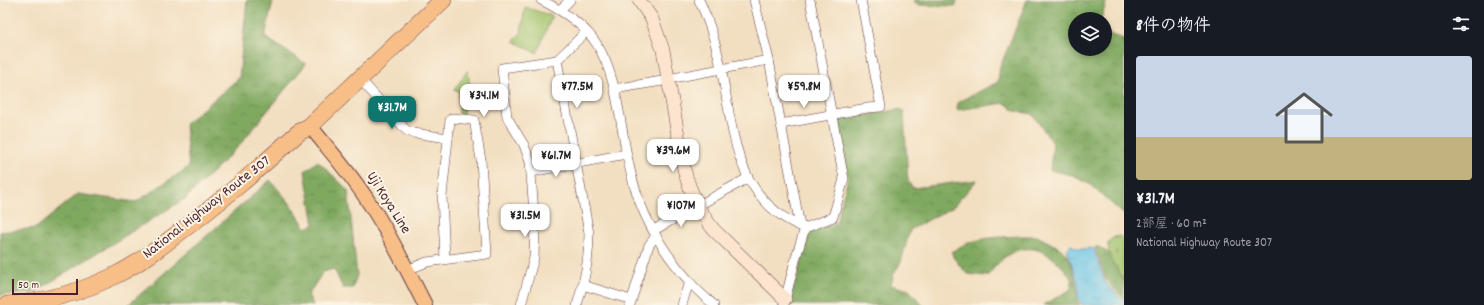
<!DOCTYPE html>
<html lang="ja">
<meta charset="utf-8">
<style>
:root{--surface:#171b24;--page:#20242c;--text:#f1f3f6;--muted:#9ea1a6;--accent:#0f766e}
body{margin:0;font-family:Dekko,"Klee One",sans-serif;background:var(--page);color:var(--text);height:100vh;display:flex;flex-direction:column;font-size:15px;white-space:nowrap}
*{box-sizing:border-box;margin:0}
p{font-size:13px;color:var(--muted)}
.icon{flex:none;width:22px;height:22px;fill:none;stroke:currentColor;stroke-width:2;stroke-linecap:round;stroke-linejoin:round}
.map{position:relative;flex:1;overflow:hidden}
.sheet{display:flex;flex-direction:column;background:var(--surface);width:360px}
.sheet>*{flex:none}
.tools{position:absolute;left:1068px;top:12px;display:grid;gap:8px}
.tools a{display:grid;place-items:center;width:44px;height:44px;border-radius:50%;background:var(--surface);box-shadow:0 2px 6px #0003;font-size:20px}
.scale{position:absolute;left:12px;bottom:10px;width:66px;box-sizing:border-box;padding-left:4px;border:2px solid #4a1f2b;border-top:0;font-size:11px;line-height:14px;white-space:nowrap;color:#4a1f2b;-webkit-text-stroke:3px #fcf5e5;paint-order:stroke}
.price{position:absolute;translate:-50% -34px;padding:0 9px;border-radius:8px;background:#fff;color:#222;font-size:13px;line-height:26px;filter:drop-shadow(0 1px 2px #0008)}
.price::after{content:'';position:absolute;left:50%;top:24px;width:12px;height:9px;margin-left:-6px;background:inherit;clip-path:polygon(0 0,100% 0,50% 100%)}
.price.active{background:var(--accent);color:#fff}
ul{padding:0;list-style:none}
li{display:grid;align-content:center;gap:8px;height:212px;padding:0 12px}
li span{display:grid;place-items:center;height:124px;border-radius:4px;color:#555}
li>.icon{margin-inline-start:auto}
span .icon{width:72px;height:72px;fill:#fffc;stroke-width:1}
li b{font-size:17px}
h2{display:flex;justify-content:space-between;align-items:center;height:48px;padding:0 12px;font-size:17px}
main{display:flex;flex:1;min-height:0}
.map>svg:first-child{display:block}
.forest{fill:url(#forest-crowns);stroke:#656446}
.cemetery{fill:url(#cemetery-stones);stroke:#75714c}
.park{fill:#a0c36c;stroke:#75714c}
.water{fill:url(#water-ripples);stroke:#5a7289}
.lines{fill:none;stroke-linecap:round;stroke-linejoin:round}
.street-casing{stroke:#633c41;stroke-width:10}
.secondary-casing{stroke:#633c41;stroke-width:14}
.primary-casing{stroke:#633c41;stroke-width:16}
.highway-casing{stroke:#633c41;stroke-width:18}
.street{stroke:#fff;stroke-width:9}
.secondary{stroke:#fce5cf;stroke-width:13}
.primary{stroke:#f7be88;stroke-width:14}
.highway{stroke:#f7be88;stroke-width:17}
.labels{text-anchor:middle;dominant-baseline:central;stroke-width:4;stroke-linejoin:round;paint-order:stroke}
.street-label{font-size:15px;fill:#4a1f2b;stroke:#fcf5e5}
</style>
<main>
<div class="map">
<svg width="1124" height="305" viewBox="0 0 1124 305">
<defs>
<pattern id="forest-crowns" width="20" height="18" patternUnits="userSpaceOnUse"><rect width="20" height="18" fill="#80a960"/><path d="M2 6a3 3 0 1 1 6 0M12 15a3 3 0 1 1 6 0" fill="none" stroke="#6b894f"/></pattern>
<pattern id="cemetery-stones" width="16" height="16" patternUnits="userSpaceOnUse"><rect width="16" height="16" fill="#a0c36c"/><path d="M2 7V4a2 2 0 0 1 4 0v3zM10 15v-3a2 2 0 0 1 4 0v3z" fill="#8ba75e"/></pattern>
<pattern id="water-ripples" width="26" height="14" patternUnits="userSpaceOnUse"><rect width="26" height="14" fill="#69c4e7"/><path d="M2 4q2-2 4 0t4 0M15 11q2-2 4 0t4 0" fill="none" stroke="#5da8c6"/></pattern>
</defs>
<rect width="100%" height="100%" fill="#fcf5e5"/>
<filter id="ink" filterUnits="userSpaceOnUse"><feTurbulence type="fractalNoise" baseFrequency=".025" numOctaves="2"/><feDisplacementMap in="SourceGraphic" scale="8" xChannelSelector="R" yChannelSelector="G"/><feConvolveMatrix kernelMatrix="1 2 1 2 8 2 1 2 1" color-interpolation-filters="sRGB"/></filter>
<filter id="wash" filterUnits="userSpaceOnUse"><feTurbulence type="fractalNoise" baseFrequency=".012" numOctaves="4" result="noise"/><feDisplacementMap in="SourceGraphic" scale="16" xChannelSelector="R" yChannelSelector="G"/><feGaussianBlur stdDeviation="0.9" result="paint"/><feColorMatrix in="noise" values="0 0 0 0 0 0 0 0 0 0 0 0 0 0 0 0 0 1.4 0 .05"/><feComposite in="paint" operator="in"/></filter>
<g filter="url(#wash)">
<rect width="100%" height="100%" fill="#f2dec0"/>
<!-- forest -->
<g class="forest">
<path d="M 247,0 L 273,0 L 265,37 L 306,64 L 237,148 L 186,198 L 33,293 L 0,295 L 0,232 L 36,228 L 78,194 L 136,202 L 189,167 L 185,124 L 239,78 Z"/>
<path d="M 913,0 L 957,0 L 956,6 L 920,5 L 914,3 Z"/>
<path d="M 1027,0 L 1107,0 L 1101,19 L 1075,19 L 1075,49 L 1105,49 L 1105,33 L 1124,39 L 1124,213 L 1121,212 L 1091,185 L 1072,175 L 1050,170 L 1053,143 L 1032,114 L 1015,111 L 1005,103 L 957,110 L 958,102 L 998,82 L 1000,67 Z"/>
<path d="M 901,109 L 904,112 L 908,181 L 913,188 L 977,180 L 953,207 L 910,230 L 901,262 L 894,273 L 891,285 L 909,290 L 923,305 L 789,305 L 810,231 L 836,223 L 848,178 L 839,120 Z"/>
<path d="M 318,161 L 348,190 L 357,275 L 353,288 L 343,288 L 334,269 L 323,272 L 308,295 L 313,305 L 128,305 L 270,180 L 289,202 L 306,228 L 314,225 L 305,171 Z"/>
<path d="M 1025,236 L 1037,236 L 1060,248 L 1069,257 L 1076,282 L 1078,302 L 1080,305 L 1043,305 L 1068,291 L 1071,288 L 1072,280 C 1057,256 1032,237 1005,257 C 998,262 993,270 987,276 L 967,274 L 953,257 L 952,252 C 972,236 1001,237 1025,236 Z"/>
<path d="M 1095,247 L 1099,247 L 1110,254 L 1124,282 L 1124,299 L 1106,280 Z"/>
</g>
<!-- cemetery -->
<path class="cemetery" d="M 1120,236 L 1124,241 L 1124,282 C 1118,270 1107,256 1108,242 L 1114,237 Z"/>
<!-- park -->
<g class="park">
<path d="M 525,7 L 552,16 L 537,53 L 514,41 L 521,33 Z"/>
<path d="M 468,70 L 470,91 L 466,91 L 462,119 L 459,118 L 459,91 L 454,90 Z"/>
</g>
<!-- water -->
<path class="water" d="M 1071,245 C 1074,246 1077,248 1080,249 C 1085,249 1089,247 1094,249 L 1105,282 L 1124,302 L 1124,305 L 1082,305 L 1078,297 L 1078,283 L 1067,249 Z"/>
</g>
<g filter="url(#ink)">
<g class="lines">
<defs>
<g id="street">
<path d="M 541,0 C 561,10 583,23 596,43 C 622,82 620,146 636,191 C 646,224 667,257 690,282 C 697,291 706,298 714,305"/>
<path d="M 699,0 C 711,25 718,51 723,78 C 734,139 738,202 805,228 L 833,217 L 844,179 L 810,0"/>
<path d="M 754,0 L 769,60 L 800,226"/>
<path d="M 560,10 L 570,0"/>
<path d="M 557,60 L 589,233 C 589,260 585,279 577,305"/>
<path d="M 360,79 L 406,130 L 413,133 L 448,138"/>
<path d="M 668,79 L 769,60"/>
<path d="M 614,89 L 668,80"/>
<path d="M 781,124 L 867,108 L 881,107 L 861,0"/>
<path d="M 531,172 L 626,154"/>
<path d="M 654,230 L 748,178"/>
<path d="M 407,270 L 427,262 L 487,254 L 481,160 L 474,120 L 452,118 L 450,120 L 442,196 L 445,259"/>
<path d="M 583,285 L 631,300"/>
<path d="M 784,304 L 796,257 L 805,228"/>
<path d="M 521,305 L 534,258 L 535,225 L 530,162 L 524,145 L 507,117 L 502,68 L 557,60 L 586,32"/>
<path d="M 630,305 L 649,245 L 656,236"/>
<path d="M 682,305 L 686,291 L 690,283"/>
</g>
<path id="secondary" d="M 639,0 L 652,19 L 663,50 L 684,169 C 690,192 699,212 714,230 L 785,299"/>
<path id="primary" d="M 310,126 C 330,151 351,174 368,201 C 390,234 407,270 425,305"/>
<path id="highway" d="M 7,305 C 43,302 79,293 112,277 C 135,266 157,250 177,234 C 220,203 259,168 298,133 L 310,126 L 443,0"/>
</defs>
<!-- street casing -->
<use href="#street" class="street-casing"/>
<!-- secondary casing -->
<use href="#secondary" class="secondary-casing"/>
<!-- primary casing -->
<use href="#primary" class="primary-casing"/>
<!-- highway casing -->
<use href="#highway" class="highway-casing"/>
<!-- street -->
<use href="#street" class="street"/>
<!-- secondary -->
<use href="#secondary" class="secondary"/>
<!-- primary -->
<use href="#primary" class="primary"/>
<!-- highway -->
<use href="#highway" class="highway"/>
</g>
</g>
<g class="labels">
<!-- street labels -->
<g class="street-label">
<text transform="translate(388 203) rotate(58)">Uji Koya Line</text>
<text transform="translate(207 208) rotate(-38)">National Highway Route 307</text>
</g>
</g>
</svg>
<div class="tools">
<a><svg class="icon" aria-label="layers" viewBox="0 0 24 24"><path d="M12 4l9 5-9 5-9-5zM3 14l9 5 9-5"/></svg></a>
</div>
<div class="scale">50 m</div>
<b class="price" style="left:577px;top:109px">¥77.5M</b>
<b class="price" style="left:804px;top:109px">¥59.8M</b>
<b class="price" style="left:484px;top:118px">¥34.1M</b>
<b class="price active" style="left:392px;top:130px">¥31.7M</b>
<b class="price" style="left:673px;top:173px">¥39.6M</b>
<b class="price" style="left:556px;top:178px">¥61.7M</b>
<b class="price" style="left:681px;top:228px">¥107M</b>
<b class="price" style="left:525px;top:238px">¥31.5M</b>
</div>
<section class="sheet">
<h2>8件の物件<svg class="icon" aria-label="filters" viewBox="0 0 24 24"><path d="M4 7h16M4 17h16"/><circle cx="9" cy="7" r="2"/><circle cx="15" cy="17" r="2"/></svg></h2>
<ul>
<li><span style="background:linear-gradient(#c9d6e8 65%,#c2b280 0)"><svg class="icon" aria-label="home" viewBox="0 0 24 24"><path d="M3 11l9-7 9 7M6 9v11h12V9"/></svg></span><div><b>¥31.7M</b><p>2部屋 · 60 m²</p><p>National Highway Route 307</p></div></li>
</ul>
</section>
</main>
